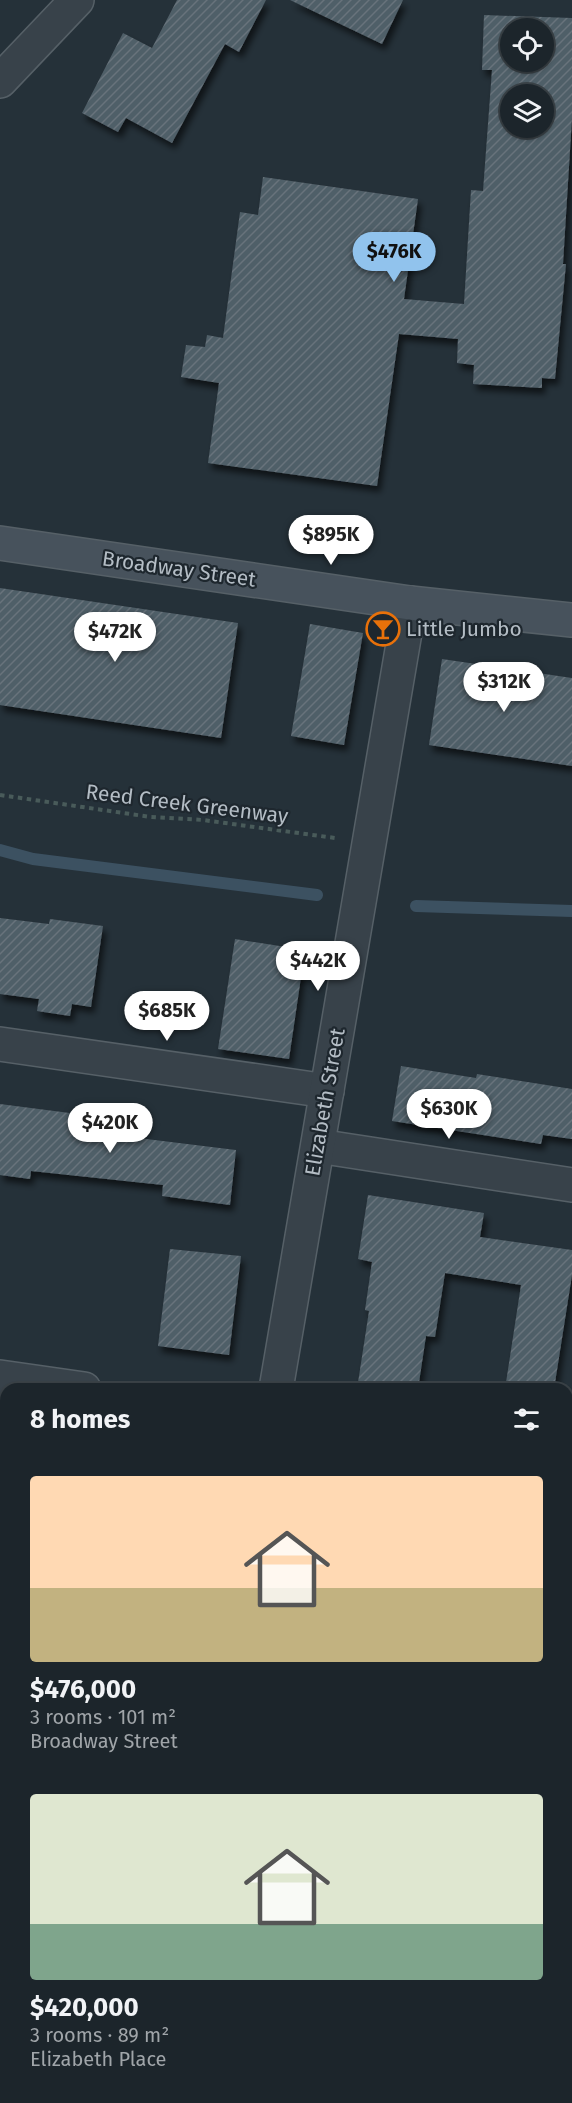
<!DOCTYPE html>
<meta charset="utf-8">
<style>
:root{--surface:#1c252b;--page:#252d33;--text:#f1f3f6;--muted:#a0a5a9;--line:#3a4247;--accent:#91c3ed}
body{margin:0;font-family:"Fira Sans",sans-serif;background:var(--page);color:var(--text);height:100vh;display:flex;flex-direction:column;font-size:22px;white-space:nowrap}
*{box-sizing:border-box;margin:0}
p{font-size:20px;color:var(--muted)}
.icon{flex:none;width:33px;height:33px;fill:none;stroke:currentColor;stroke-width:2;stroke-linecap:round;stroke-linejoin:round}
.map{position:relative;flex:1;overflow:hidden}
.sheet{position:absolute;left:0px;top:1383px;width:573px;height:720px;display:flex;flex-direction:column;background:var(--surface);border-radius:18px 18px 0 0;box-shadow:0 2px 4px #0004,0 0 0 2px var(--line)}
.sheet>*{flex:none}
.buttons{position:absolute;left:500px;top:18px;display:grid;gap:12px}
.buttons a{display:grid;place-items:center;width:54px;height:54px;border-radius:50%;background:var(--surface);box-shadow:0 2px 4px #0004,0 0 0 2px var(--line);font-size:30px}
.price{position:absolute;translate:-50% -51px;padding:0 14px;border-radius:21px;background:#fff;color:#222;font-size:20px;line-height:39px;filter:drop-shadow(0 2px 3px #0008)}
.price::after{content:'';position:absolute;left:50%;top:36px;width:18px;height:14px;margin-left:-9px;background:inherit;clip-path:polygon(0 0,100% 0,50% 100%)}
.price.current{background:var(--accent);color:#111}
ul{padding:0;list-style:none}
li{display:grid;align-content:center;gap:12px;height:318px;padding:0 30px}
li span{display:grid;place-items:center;height:186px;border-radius:6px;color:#555}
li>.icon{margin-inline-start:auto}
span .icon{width:108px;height:108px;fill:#fffc;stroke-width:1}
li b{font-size:26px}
h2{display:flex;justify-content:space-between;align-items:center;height:72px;padding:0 30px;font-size:26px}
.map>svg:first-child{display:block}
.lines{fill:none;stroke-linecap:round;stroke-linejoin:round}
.stream{stroke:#3c5161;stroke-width:12}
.building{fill:url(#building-hatch);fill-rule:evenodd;filter:url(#shadow)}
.minor-casing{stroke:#566067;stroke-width:36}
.tertiary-casing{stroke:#566067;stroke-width:36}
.secondary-casing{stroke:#566067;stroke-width:36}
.path{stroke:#495b5a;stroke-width:4;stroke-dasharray:4.5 4.5;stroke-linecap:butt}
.minor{stroke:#38424a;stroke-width:33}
.tertiary{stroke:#38424a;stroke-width:33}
.secondary{stroke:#47525c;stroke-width:33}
.labels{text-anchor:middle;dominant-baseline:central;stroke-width:4.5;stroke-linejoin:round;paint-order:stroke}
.street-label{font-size:21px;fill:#b4bdc5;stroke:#1e272e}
.poi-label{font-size:21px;fill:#b4bdc5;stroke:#1e272e;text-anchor:start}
</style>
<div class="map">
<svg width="572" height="2103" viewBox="0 0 572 2103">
<defs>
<pattern id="building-hatch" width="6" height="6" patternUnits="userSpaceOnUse" patternTransform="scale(1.5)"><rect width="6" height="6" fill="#505e67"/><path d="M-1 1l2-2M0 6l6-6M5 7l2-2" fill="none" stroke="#67737b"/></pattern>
<filter id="shadow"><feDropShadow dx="3.5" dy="6" stdDeviation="3" flood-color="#0009"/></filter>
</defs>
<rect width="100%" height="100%" fill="#253139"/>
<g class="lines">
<!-- stream -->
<g class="stream">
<path d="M 0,850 L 33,859 L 317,895"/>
<path d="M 416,906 L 572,911"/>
</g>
</g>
<!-- building -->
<g class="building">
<path d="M 177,0 L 266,0 L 239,52 L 225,44 L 172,143 L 126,118 L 118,132 L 82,113 L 123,33 L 152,48 Z"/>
<path d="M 290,0 L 403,0 L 382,44 Z"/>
<path d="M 484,15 L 572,18 L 572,118 L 563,264 L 566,264 L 555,379 L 542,378 L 542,388 L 473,384 L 474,365 L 457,363 L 458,339 L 399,334 L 377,486 L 208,463 L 219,383 L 181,377 L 186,345 L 205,347 L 207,335 L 223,338 L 240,212 L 258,215 L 263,177 L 418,199 L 404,299 L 464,304 L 471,190 L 483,191 L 492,70 L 482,70 ZM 510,28 L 543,28 L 543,62 L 510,62 ZM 510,94 L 543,94 L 543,128 L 510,128 Z"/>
<path d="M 0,588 L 238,623 L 221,738 L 0,705 Z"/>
<path d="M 310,624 L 363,633 L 344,745 L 291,736 Z"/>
<path d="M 442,659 L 572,678 L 572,766 L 429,745 Z"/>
<path d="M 0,918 L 49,924 L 50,919 L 103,926 L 91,1007 L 72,1004 L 70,1016 L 37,1011 L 39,999 L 0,994 Z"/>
<path d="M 235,939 L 305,950 L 289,1059 L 218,1049 Z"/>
<path d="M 401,1066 L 476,1078 L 477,1074 L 572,1089 L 572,1139 L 543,1135 L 541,1144 L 392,1121 Z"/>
<path d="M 0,1104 L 124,1120 L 122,1136 L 236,1150 L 230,1205 L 162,1196 L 163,1185 L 31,1171 L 30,1179 L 0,1175 Z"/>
<path d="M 368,1195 L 484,1213 L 480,1237 L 572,1250 L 572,1275 L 554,1389 L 505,1389 L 521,1285 L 445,1273 L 435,1337 L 426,1336 L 418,1389 L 357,1389 L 369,1311 L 365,1310 L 372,1262 L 358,1259 Z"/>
<path d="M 170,1249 L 241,1256 L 229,1355 L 158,1346 Z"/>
</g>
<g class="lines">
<defs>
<g id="minor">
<path d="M 0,1044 L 327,1091"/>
<path d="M 318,1146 L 572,1185"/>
<path d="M 0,1377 L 84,1389"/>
<path d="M 276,1389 L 410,603"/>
<path d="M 567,1552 L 572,1553"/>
<path d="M 189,2103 L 190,2097"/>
</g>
<g id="tertiary">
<path d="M 0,81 L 77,0"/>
<path d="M 0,2005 L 6,2005"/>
<path d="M 567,2056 L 572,2056"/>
</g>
<path id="secondary" d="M 0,543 L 410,603 L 572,620"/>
</defs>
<!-- minor casing -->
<use href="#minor" class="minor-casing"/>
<!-- tertiary casing -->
<use href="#tertiary" class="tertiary-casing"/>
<!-- secondary casing -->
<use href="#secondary" class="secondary-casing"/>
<!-- path -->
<path class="path" d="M 0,795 L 151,817 L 203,820 L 335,838"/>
<!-- minor -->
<use href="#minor" class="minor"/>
<!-- tertiary -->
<use href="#tertiary" class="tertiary"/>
<!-- secondary -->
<use href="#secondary" class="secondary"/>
</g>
<!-- icons -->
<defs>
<symbol id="bar-ring" viewBox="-11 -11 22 22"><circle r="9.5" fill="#1e272e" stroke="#e8710a" stroke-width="1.5"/><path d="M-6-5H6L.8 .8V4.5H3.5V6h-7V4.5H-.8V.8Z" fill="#e8710a"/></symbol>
</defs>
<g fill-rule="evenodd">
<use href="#bar-ring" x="364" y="610" width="38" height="38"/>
</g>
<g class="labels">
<!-- street labels -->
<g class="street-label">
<text transform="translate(179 569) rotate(8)">Broadway Street</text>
<text transform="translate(187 804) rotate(7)">Reed Creek Greenway</text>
<text transform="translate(325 1102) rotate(-80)">Elizabeth Street</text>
</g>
<!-- poi labels -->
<g class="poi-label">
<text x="406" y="629">Little Jumbo</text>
</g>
</g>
</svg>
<div class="buttons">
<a><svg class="icon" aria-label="locate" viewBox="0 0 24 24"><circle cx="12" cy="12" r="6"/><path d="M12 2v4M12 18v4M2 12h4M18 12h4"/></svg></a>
<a><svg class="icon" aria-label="layers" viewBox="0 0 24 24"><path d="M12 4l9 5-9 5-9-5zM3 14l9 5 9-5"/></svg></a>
</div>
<b class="price current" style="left:394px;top:283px">$476K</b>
<b class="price" style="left:331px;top:566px">$895K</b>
<b class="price" style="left:115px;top:663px">$472K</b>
<b class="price" style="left:504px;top:713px">$312K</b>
<b class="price" style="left:318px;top:992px">$442K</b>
<b class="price" style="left:167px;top:1042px">$685K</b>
<b class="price" style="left:449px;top:1140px">$630K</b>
<b class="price" style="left:110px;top:1154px">$420K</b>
<section class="sheet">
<h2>8 homes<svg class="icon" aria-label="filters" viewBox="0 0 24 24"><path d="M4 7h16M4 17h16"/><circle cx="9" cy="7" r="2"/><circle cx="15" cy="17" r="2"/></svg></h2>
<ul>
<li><span style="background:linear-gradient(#ffd9b3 60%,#c2b280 0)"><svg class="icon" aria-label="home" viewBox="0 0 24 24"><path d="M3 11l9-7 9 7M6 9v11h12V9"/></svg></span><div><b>$476,000</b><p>3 rooms · 101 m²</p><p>Broadway Street</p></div></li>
<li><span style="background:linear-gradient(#dfe7d0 70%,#7fa58c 0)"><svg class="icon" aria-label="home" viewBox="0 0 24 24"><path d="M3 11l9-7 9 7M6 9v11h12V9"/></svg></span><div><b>$420,000</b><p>3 rooms · 89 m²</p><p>Elizabeth Place</p></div></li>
</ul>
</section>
</div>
